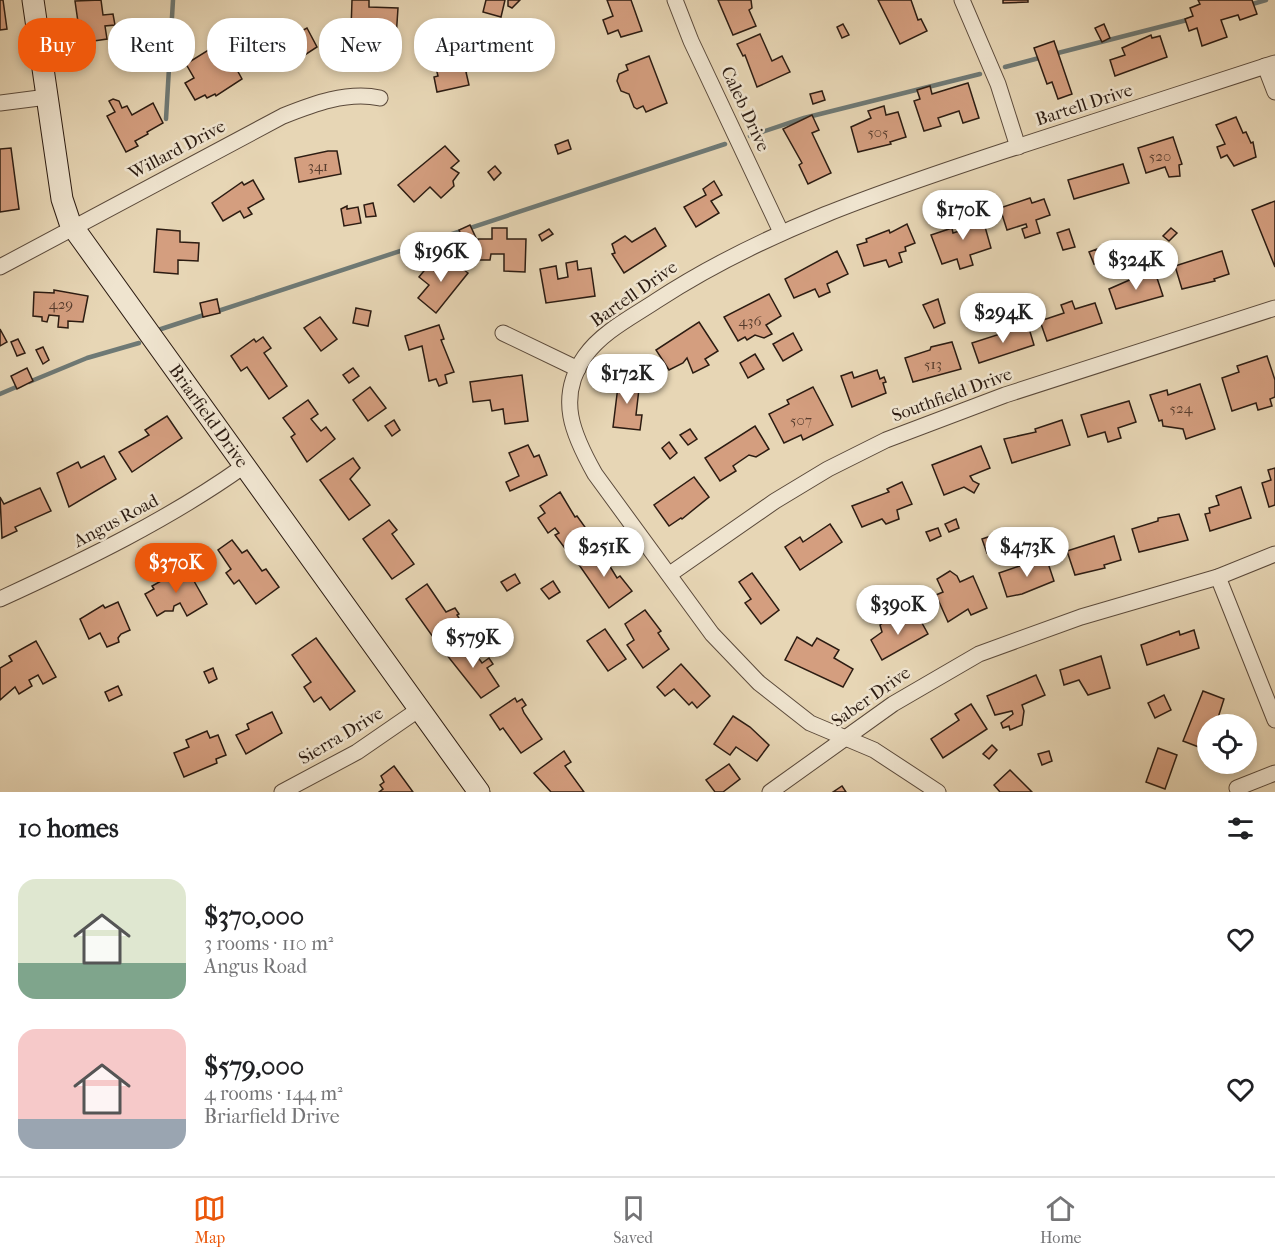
<!DOCTYPE html>
<meta charset="utf-8">
<style>
:root{--surface:#fff;--page:#f2f2f2;--text:#202124;--muted:#757577;--line:#e0e0e0;--accent:#ea580c}
body{margin:0;font-family:"IM FELL French Canon",serif;background:var(--page);color:var(--text);height:100vh;display:flex;flex-direction:column;font-size:22px;white-space:nowrap}
*{box-sizing:border-box;margin:0}
p{font-size:20px;color:var(--muted)}
.icon{flex:none;width:33px;height:33px;fill:none;stroke:currentColor;stroke-width:2;stroke-linecap:round;stroke-linejoin:round}
.map{position:relative;height:792px;overflow:hidden}
.side{display:flex;flex-direction:column;background:var(--surface);flex:1}
.side>*{flex:none}
.banner{position:absolute;left:18px;top:18px;width:600px;height:54px;display:flex;gap:12px}
.tools{position:absolute;left:1197px;top:714px;display:grid;gap:12px}
.tools a{display:grid;place-items:center;width:60px;height:60px;border-radius:50%;background:var(--surface);box-shadow:0 3px 9px #0003;font-size:30px}
.price{position:absolute;translate:-50% -51px;padding:0 14px;border-radius:21px;background:#fff;color:#222;font-size:20px;line-height:39px;filter:drop-shadow(0 2px 3px #0008)}
.price::after{content:'';position:absolute;left:50%;top:36px;width:18px;height:14px;margin-left:-9px;background:inherit;clip-path:polygon(0 0,100% 0,50% 100%)}
.price.on{background:var(--accent);color:#fff}
ul{padding:0;list-style:none}
li{display:flex;align-items:center;gap:18px;height:150px;padding:0 18px}
li span{display:grid;place-items:center;flex:none;width:168px;height:120px;border-radius:18px;color:#555}
li>.icon{margin-inline-start:auto}
span .icon{width:72px;height:72px;fill:#fffc;stroke-width:1}
li b{font-size:26px}
h2{display:flex;justify-content:space-between;align-items:center;height:72px;padding:0 18px;font-size:26px}
.pill{padding:0 21px;border-radius:24px;background:var(--surface);box-shadow:0 3px 9px #0003;font-size:21px;line-height:54px}
.pill.on{background:var(--accent);color:#fff}
.dock{display:flex;justify-content:space-around;align-items:center;height:84px;border-top:2px solid var(--line);background:var(--surface);font-size:16px;color:var(--muted)}
.dock a{display:grid;justify-items:center;gap:3px}
.dock .on{color:var(--accent)}
.map>svg:first-child{display:block}
.lines{fill:none;stroke-linecap:round;stroke-linejoin:round}
.stream{stroke:#6e7975;stroke-width:4.5}
.building{fill:#d49e7f;stroke:#2c1c12;stroke-width:1.5}
.street-casing{stroke:#5b4a3b;stroke-width:17}
.secondary-casing{stroke:#2c1c12;stroke-width:23}
.street{stroke:#efe4cf;stroke-width:15}
.secondary{stroke:#efe4cf;stroke-width:21}
.labels{text-anchor:middle;dominant-baseline:central;stroke-width:5;stroke-linejoin:round;paint-order:stroke}
.number-label{font-size:15px;fill:#563c2d}
.street-label{font-size:18px;fill:#2c1c12;stroke:#efe4cf}
</style>
<div class="map">
<svg width="1275" height="792" viewBox="0 0 1275 792">
<rect width="100%" height="100%" fill="#e7d6b5"/>
<filter id="stains"><feTurbulence type="fractalNoise" baseFrequency=".00333" numOctaves="4"/><feColorMatrix values="0 0 0 0 .2 0 0 0 0 .09 0 0 0 0 .02 0 0 0 .5 -.17"/></filter>
<radialGradient id="worn" r=".72"><stop offset=".6" stop-color="#630" stop-opacity="0"/><stop offset="1" stop-color="#630" stop-opacity=".3"/></radialGradient>
<g class="lines">
<!-- stream -->
<g class="stream">
<path d="M 1249,5 L 1266,0"/>
<path d="M 1054,54 L 1191,19"/>
<path d="M 1005,67 L 1043,57"/>
<path d="M 166,119 L 173,0"/>
<path d="M 750,136 L 804,118 L 980,74"/>
<path d="M 215,312 L 725,144"/>
<path d="M 155,331 L 207,314"/>
<path d="M 29,382 L 87,358 L 139,343"/>
<path d="M 0,394 L 21,385"/>
</g>
</g>
<!-- building -->
<g class="building">
<path d="M 0,0 L 3,0 L 7,29 L 0,30 Z"/>
<path d="M 101,0 L 103,15 L 113,14 L 115,25 L 105,26 L 107,39 L 87,42 L 85,31 L 83,31 L 81,21 L 78,22 L 75,1 Z"/>
<path d="M 352,0 L 369,0 L 369,7 L 398,8 L 396,38 L 382,37 L 382,33 L 370,31 L 351,30 Z"/>
<path d="M 486,0 L 505,0 L 501,17 L 483,12 Z"/>
<path d="M 508,0 L 520,0 L 512,8 L 508,6 Z"/>
<path d="M 607,0 L 631,0 L 642,31 L 621,37 L 618,30 L 608,34 L 603,20 L 613,16 Z"/>
<path d="M 718,0 L 751,0 L 752,8 L 749,10 L 756,26 L 733,35 Z"/>
<path d="M 878,0 L 911,0 L 918,20 L 921,19 L 927,31 L 900,44 Z"/>
<path d="M 1003,0 L 1028,0 L 1028,2 L 1003,3 Z"/>
<path d="M 1198,0 L 1252,0 L 1257,14 L 1240,20 L 1238,15 L 1221,20 L 1227,37 L 1202,46 L 1197,28 L 1189,31 L 1185,19 L 1193,16 L 1190,8 L 1200,4 Z"/>
<path d="M 843,24 L 849,35 L 842,38 L 837,27 Z"/>
<path d="M 1104,24 L 1110,38 L 1102,42 L 1095,28 Z"/>
<path d="M 307,28 L 317,47 L 288,66 L 286,64 L 278,67 L 277,65 L 267,71 L 258,54 Z"/>
<path d="M 132,34 L 134,51 L 118,53 L 116,36 Z"/>
<path d="M 454,34 L 458,54 L 471,52 L 474,67 L 466,72 L 469,85 L 437,92 L 434,77 L 438,76 L 429,40 Z"/>
<path d="M 760,34 L 772,61 L 782,56 L 790,72 L 757,87 L 745,55 L 743,56 L 737,44 Z"/>
<path d="M 1151,35 L 1152,38 L 1160,36 L 1167,57 L 1115,76 L 1110,60 L 1125,55 L 1122,48 Z"/>
<path d="M 1054,41 L 1072,94 L 1058,99 L 1052,82 L 1047,84 L 1034,48 Z"/>
<path d="M 210,49 L 219,65 L 231,59 L 242,79 L 216,96 L 215,94 L 207,98 L 205,95 L 195,100 L 185,83 L 194,78 L 186,64 Z"/>
<path d="M 649,56 L 667,103 L 646,112 L 643,106 L 637,109 L 634,107 L 629,94 L 621,91 L 617,81 L 619,74 L 628,70 L 626,65 Z"/>
<path d="M 968,83 L 979,118 L 963,123 L 959,111 L 938,118 L 941,126 L 924,131 L 914,101 L 920,99 L 917,90 L 930,86 L 932,94 Z"/>
<path d="M 822,91 L 825,100 L 813,104 L 810,94 Z"/>
<path d="M 113,99 L 119,101 L 122,108 L 127,106 L 132,115 L 153,103 L 163,123 L 147,132 L 148,134 L 135,141 L 138,146 L 126,152 L 107,116 L 115,112 L 109,101 Z"/>
<path d="M 884,106 L 886,115 L 898,112 L 906,137 L 890,142 L 891,144 L 858,152 L 851,127 L 871,118 L 868,111 Z"/>
<path d="M 812,115 L 819,130 L 812,133 L 831,173 L 808,184 L 799,165 L 802,163 L 783,129 Z"/>
<path d="M 1236,117 L 1243,133 L 1246,132 L 1251,143 L 1253,142 L 1256,157 L 1234,166 L 1227,155 L 1221,158 L 1217,147 L 1225,144 L 1216,125 Z"/>
<path d="M 1173,137 L 1182,164 L 1179,165 L 1180,176 L 1169,177 L 1165,167 L 1146,173 L 1138,148 Z"/>
<path d="M 568,140 L 571,149 L 558,154 L 555,145 Z"/>
<path d="M 445,146 L 459,161 L 451,168 L 459,173 L 453,181 L 454,186 L 441,198 L 430,187 L 414,202 L 398,185 Z"/>
<path d="M 11,148 L 19,209 L 0,212 L 0,149 Z"/>
<path d="M 328,151 L 337,151 L 341,174 L 299,182 L 295,158 Z"/>
<path d="M 1123,164 L 1129,183 L 1074,199 L 1068,180 Z"/>
<path d="M 495,166 L 501,173 L 494,180 L 488,172 Z"/>
<path d="M 253,180 L 264,199 L 248,208 L 252,214 L 244,218 L 240,211 L 223,221 L 212,203 L 242,182 L 244,185 Z"/>
<path d="M 714,181 L 722,195 L 711,201 L 719,213 L 696,227 L 684,207 L 706,195 L 703,189 Z"/>
<path d="M 1030,198 L 1032,203 L 1044,199 L 1050,215 L 1036,220 L 1040,233 L 1025,238 L 1022,229 L 1027,227 L 1026,224 L 1007,230 L 1000,208 Z"/>
<path d="M 1275,201 L 1275,267 L 1252,210 Z"/>
<path d="M 373,203 L 376,216 L 366,217 L 364,205 Z"/>
<path d="M 347,206 L 347,209 L 358,207 L 361,223 L 344,226 L 341,209 Z"/>
<path d="M 980,209 L 991,248 L 970,255 L 973,265 L 960,269 L 957,259 L 942,264 L 931,235 L 952,228 L 953,233 L 966,229 L 962,215 Z"/>
<path d="M 907,224 L 915,243 L 905,247 L 906,251 L 899,253 L 902,262 L 889,267 L 886,260 L 864,266 L 857,245 L 867,242 L 866,239 L 889,230 L 890,233 Z"/>
<path d="M 470,225 L 476,238 L 465,243 L 459,230 Z"/>
<path d="M 492,228 L 507,228 L 507,239 L 526,239 L 525,272 L 504,271 L 504,254 L 491,254 L 490,260 L 477,260 L 478,239 L 492,239 Z"/>
<path d="M 655,228 L 666,246 L 624,273 L 612,254 L 615,253 L 612,244 L 625,236 L 632,242 Z"/>
<path d="M 1171,228 L 1177,233 L 1169,241 L 1163,236 Z"/>
<path d="M 157,229 L 180,231 L 180,242 L 199,243 L 198,261 L 178,260 L 178,274 L 154,272 Z"/>
<path d="M 549,229 L 553,234 L 542,241 L 539,235 Z"/>
<path d="M 1069,229 L 1075,247 L 1063,250 L 1057,233 Z"/>
<path d="M 455,237 L 459,245 L 450,249 L 446,241 Z"/>
<path d="M 1097,249 L 1101,262 L 1094,264 L 1089,252 Z"/>
<path d="M 837,251 L 848,274 L 827,284 L 830,292 L 819,297 L 815,289 L 794,298 L 785,279 Z"/>
<path d="M 1222,251 L 1229,274 L 1214,279 L 1215,281 L 1182,289 L 1175,266 Z"/>
<path d="M 444,254 L 468,273 L 436,313 L 418,298 L 429,285 L 419,277 L 428,266 L 437,273 L 442,266 L 437,263 Z"/>
<path d="M 577,261 L 578,270 L 591,268 L 595,296 L 546,303 L 540,269 L 556,266 L 558,279 L 568,277 L 566,263 Z"/>
<path d="M 1155,272 L 1163,296 L 1116,309 L 1109,289 L 1134,278 Z"/>
<path d="M 54,290 L 88,296 L 83,322 L 68,321 L 68,328 L 58,327 L 59,316 L 49,315 L 47,322 L 42,321 L 42,317 L 33,316 L 34,292 L 54,293 Z"/>
<path d="M 769,294 L 781,316 L 766,325 L 772,334 L 764,338 L 755,335 L 747,340 L 745,337 L 738,341 L 724,317 Z"/>
<path d="M 217,299 L 220,313 L 203,317 L 200,303 Z"/>
<path d="M 938,299 L 945,323 L 934,328 L 923,305 Z"/>
<path d="M 1072,301 L 1075,309 L 1095,303 L 1102,323 L 1047,341 L 1040,321 L 1064,313 L 1061,305 Z"/>
<path d="M 356,308 L 371,311 L 368,326 L 353,323 Z"/>
<path d="M 320,317 L 337,339 L 321,351 L 304,328 Z"/>
<path d="M 699,322 L 718,351 L 705,359 L 709,365 L 693,373 L 687,358 L 683,363 L 669,370 L 656,350 Z"/>
<path d="M 439,325 L 444,339 L 441,340 L 454,372 L 445,375 L 447,383 L 439,386 L 436,379 L 429,381 L 422,346 L 409,350 L 405,336 Z"/>
<path d="M 1028,325 L 1034,345 L 979,363 L 972,343 Z"/>
<path d="M 0,329 L 7,342 L 0,346 Z"/>
<path d="M 793,333 L 802,350 L 783,361 L 773,344 Z"/>
<path d="M 263,337 L 271,348 L 264,353 L 287,386 L 269,399 L 247,367 L 241,371 L 231,356 L 254,339 L 256,342 Z"/>
<path d="M 18,339 L 25,353 L 17,356 L 11,342 Z"/>
<path d="M 952,342 L 961,369 L 913,382 L 905,358 L 930,350 L 931,347 Z"/>
<path d="M 43,347 L 49,360 L 43,364 L 36,350 Z"/>
<path d="M 755,354 L 764,369 L 748,378 L 740,363 Z"/>
<path d="M 1267,356 L 1275,380 L 1275,397 L 1270,399 L 1272,406 L 1258,410 L 1256,403 L 1232,411 L 1222,378 L 1239,372 L 1237,366 Z"/>
<path d="M 27,368 L 33,381 L 17,389 L 11,376 Z"/>
<path d="M 353,368 L 359,376 L 349,383 L 343,375 Z"/>
<path d="M 877,370 L 880,379 L 884,377 L 886,382 L 883,383 L 886,393 L 852,407 L 841,376 L 852,372 L 854,378 Z"/>
<path d="M 522,375 L 528,421 L 505,424 L 503,409 L 492,411 L 490,400 L 473,402 L 470,382 Z"/>
<path d="M 619,378 L 640,380 L 636,415 L 642,415 L 640,430 L 613,427 Z"/>
<path d="M 1200,384 L 1215,429 L 1186,439 L 1183,429 L 1163,426 L 1162,420 L 1159,421 L 1150,395 L 1167,390 L 1168,395 Z"/>
<path d="M 370,387 L 386,408 L 368,421 L 353,400 Z"/>
<path d="M 813,387 L 833,425 L 803,440 L 801,435 L 784,443 L 769,414 L 789,404 L 787,400 Z"/>
<path d="M 308,400 L 318,414 L 311,419 L 321,431 L 326,427 L 335,439 L 307,462 L 291,437 L 295,434 L 283,418 Z"/>
<path d="M 1129,401 L 1136,422 L 1118,428 L 1121,438 L 1108,442 L 1105,432 L 1088,437 L 1081,415 Z"/>
<path d="M 167,416 L 182,438 L 132,472 L 119,452 L 149,435 L 145,430 Z"/>
<path d="M 394,420 L 400,430 L 392,436 L 385,426 Z"/>
<path d="M 1062,420 L 1070,445 L 1012,463 L 1004,439 L 1036,432 L 1035,429 Z"/>
<path d="M 755,426 L 769,449 L 756,457 L 749,455 L 733,466 L 736,471 L 720,481 L 705,458 Z"/>
<path d="M 690,429 L 697,439 L 688,445 L 680,435 Z"/>
<path d="M 669,442 L 677,453 L 670,459 L 662,448 Z"/>
<path d="M 528,445 L 534,457 L 539,455 L 547,475 L 510,491 L 506,482 L 519,476 L 509,453 Z"/>
<path d="M 981,446 L 990,468 L 970,476 L 973,481 L 979,484 L 974,493 L 964,487 L 944,495 L 932,465 Z"/>
<path d="M 104,456 L 116,479 L 69,507 L 57,473 L 78,462 L 81,468 Z"/>
<path d="M 353,458 L 360,468 L 350,479 L 370,505 L 349,520 L 320,480 Z"/>
<path d="M 1275,468 L 1275,505 L 1269,507 L 1262,483 L 1271,480 L 1268,470 Z"/>
<path d="M 694,477 L 709,497 L 682,519 L 681,518 L 669,526 L 654,505 Z"/>
<path d="M 902,482 L 912,504 L 897,510 L 899,519 L 886,524 L 882,519 L 862,527 L 852,506 L 889,492 L 887,489 Z"/>
<path d="M 1241,487 L 1251,518 L 1210,531 L 1205,514 L 1210,513 L 1209,508 L 1219,505 L 1216,496 Z"/>
<path d="M 40,488 L 51,511 L 15,527 L 17,531 L 2,538 L 0,497 L 4,504 Z"/>
<path d="M 560,492 L 575,517 L 577,516 L 590,534 L 567,551 L 555,535 L 559,533 L 555,528 L 548,533 L 538,518 L 545,513 L 540,506 Z"/>
<path d="M 1179,514 L 1188,540 L 1139,552 L 1132,529 L 1158,521 L 1158,518 Z"/>
<path d="M 956,519 L 959,528 L 949,532 L 945,524 Z"/>
<path d="M 389,520 L 397,530 L 392,534 L 414,564 L 392,579 L 363,539 Z"/>
<path d="M 830,524 L 842,542 L 800,570 L 785,547 L 800,537 L 803,542 Z"/>
<path d="M 938,528 L 941,536 L 930,541 L 926,532 Z"/>
<path d="M 997,534 L 1002,548 L 987,553 L 982,539 Z"/>
<path d="M 1114,536 L 1121,560 L 1104,565 L 1105,568 L 1075,575 L 1067,551 Z"/>
<path d="M 232,540 L 242,553 L 247,550 L 262,571 L 266,569 L 279,587 L 256,604 L 239,580 L 234,584 L 226,573 L 231,569 L 218,550 Z"/>
<path d="M 598,547 L 617,578 L 620,576 L 632,591 L 609,608 L 577,562 Z"/>
<path d="M 1046,557 L 1054,581 L 1022,594 L 1007,597 L 999,573 Z"/>
<path d="M 186,567 L 207,604 L 187,616 L 180,603 L 174,606 L 173,611 L 165,611 L 157,616 L 145,594 L 154,589 L 152,586 Z"/>
<path d="M 950,571 L 957,576 L 960,582 L 973,576 L 987,608 L 971,615 L 968,609 L 948,622 L 936,595 L 943,592 L 937,579 Z"/>
<path d="M 752,573 L 779,610 L 761,624 L 745,603 L 751,599 L 739,582 Z"/>
<path d="M 515,574 L 520,583 L 507,591 L 501,582 Z"/>
<path d="M 553,581 L 560,592 L 549,599 L 541,589 Z"/>
<path d="M 427,584 L 446,612 L 455,608 L 459,614 L 457,615 L 459,618 L 433,637 L 406,599 Z"/>
<path d="M 118,602 L 130,630 L 121,634 L 118,638 L 119,642 L 107,647 L 100,633 L 89,639 L 80,619 L 103,605 L 105,608 Z"/>
<path d="M 645,610 L 661,631 L 658,633 L 669,649 L 643,668 L 627,645 L 634,640 L 625,624 Z"/>
<path d="M 917,614 L 928,634 L 882,660 L 871,640 L 882,632 L 880,625 L 889,619 L 894,627 Z"/>
<path d="M 485,627 L 491,635 L 480,644 L 473,636 Z"/>
<path d="M 605,629 L 626,659 L 608,671 L 587,641 Z"/>
<path d="M 1194,630 L 1199,648 L 1147,665 L 1141,645 L 1179,631 L 1180,635 Z"/>
<path d="M 797,637 L 812,646 L 817,638 L 839,650 L 834,658 L 853,669 L 843,687 L 785,660 Z"/>
<path d="M 316,638 L 355,691 L 330,710 L 321,697 L 314,702 L 304,687 L 311,682 L 292,655 Z"/>
<path d="M 466,640 L 482,663 L 489,658 L 493,664 L 487,668 L 499,686 L 481,698 L 446,654 Z"/>
<path d="M 36,641 L 56,677 L 43,684 L 38,675 L 29,680 L 32,686 L 19,694 L 15,687 L 0,700 L 0,668 L 12,661 L 9,656 Z"/>
<path d="M 1101,656 L 1110,688 L 1088,695 L 1079,680 L 1064,685 L 1060,670 Z"/>
<path d="M 681,664 L 710,696 L 697,708 L 692,702 L 689,705 L 674,689 L 665,696 L 657,687 Z"/>
<path d="M 213,668 L 217,679 L 209,683 L 204,672 Z"/>
<path d="M 1036,675 L 1045,695 L 1022,705 L 1024,711 L 1022,725 L 1010,730 L 1009,726 L 1003,728 L 1001,723 L 1013,714 L 1012,711 L 995,715 L 987,696 Z"/>
<path d="M 118,686 L 122,695 L 109,701 L 105,692 Z"/>
<path d="M 1203,691 L 1224,699 L 1216,724 L 1208,724 L 1208,739 L 1204,749 L 1183,741 Z"/>
<path d="M 1164,695 L 1171,710 L 1155,718 L 1148,703 Z"/>
<path d="M 515,698 L 517,702 L 522,699 L 526,705 L 522,708 L 524,713 L 542,739 L 521,753 L 503,728 L 500,730 L 490,715 Z"/>
<path d="M 971,704 L 987,729 L 943,758 L 931,739 L 959,720 L 955,714 Z"/>
<path d="M 272,712 L 282,733 L 246,754 L 236,735 L 249,729 L 247,724 Z"/>
<path d="M 733,716 L 750,727 L 769,745 L 757,761 L 736,747 L 730,755 L 714,744 Z"/>
<path d="M 207,731 L 210,738 L 218,735 L 226,755 L 216,759 L 217,763 L 184,777 L 174,753 L 189,747 L 186,740 Z"/>
<path d="M 992,745 L 997,750 L 989,759 L 983,754 Z"/>
<path d="M 1158,748 L 1177,755 L 1165,789 L 1146,782 Z"/>
<path d="M 564,751 L 571,762 L 565,766 L 584,792 L 551,792 L 534,773 Z"/>
<path d="M 1049,751 L 1052,761 L 1042,765 L 1038,754 Z"/>
<path d="M 729,764 L 740,779 L 723,792 L 715,792 L 706,780 Z"/>
<path d="M 394,766 L 413,792 L 379,792 L 383,789 L 380,785 L 384,782 L 381,776 Z"/>
<path d="M 1010,770 L 1032,792 L 1000,792 L 994,785 Z"/>
<path d="M 842,786 L 846,792 L 833,792 Z"/>
</g>
<g class="lines">
<defs>
<g id="street">
<path d="M 675,0 L 691,41 L 781,232"/>
<path d="M 962,0 L 998,84 L 1018,147"/>
<path d="M 1265,66 L 1275,92"/>
<path d="M 0,103 L 47,97"/>
<path d="M 0,267 L 283,116 C 313,104 347,91 380,98"/>
<path d="M 503,333 L 578,369"/>
<path d="M 670,574 L 775,501 L 828,469 L 886,440 L 1005,395 L 1275,308"/>
<path d="M 1218,577 L 1275,720"/>
<path d="M 0,599 C 85,560 168,520 244,466"/>
<path d="M 1237,788 L 1275,773"/>
<path d="M 282,792 L 357,752 L 418,710"/>
<path d="M 770,792 L 893,704 L 979,654 L 1081,617 L 1218,577 L 1275,554"/>
<path d="M 938,792 L 874,750 L 810,723 L 759,683 L 712,634 L 595,474 C 573,435 556,398 585,356 C 602,332 632,317 656,301 C 763,231 883,191 1004,151 C 1094,122 1185,92 1275,63"/>
</g>
<g id="secondary">
<path id="s1" d="M 33,0 L 62,199 L 70,223 L 479,792"/>
</g>
</defs>
<!-- street casing -->
<use href="#street" class="street-casing"/>
<!-- secondary casing -->
<use href="#secondary" class="secondary-casing"/>
<!-- street -->
<use href="#street" class="street"/>
<!-- secondary -->
<use href="#secondary" class="secondary"/>
</g>
<g class="labels">
<!-- number labels -->
<g class="number-label">
<text x="878" y="132">505</text>
<text x="1160" y="156">520</text>
<text x="318" y="166">341</text>
<text x="61" y="304">429</text>
<text x="750" y="321">436</text>
<text x="933" y="364">513</text>
<text x="1181" y="408">524</text>
<text x="801" y="420">507</text>
</g>
<!-- street labels -->
<g class="street-label">
<text transform="translate(1084 105) rotate(-18)">Bartell Drive</text>
<text transform="translate(745 109) rotate(65)">Caleb Drive</text>
<text transform="translate(177 150) rotate(-28)">Willard Drive</text>
<text transform="translate(634 294) rotate(-35)">Bartell Drive</text>
<text transform="translate(952 395) rotate(-20)">Southfield Drive</text>
<text stroke="none"><textPath href="#s1" startOffset="464">Briarfield Drive</textPath></text>
<text transform="translate(116 521) rotate(-28)">Angus Road</text>
<text transform="translate(871 697) rotate(-35)">Saber Drive</text>
<text transform="translate(341 736) rotate(-31)">Sierra Drive</text>
</g>
</g>
<rect width="100%" height="100%" filter="url(#stains)"/>
<rect width="100%" height="100%" fill="url(#worn)"/>
</svg>
<div class="tools">
<a><svg class="icon" aria-label="locate" viewBox="0 0 24 24"><circle cx="12" cy="12" r="6"/><path d="M12 2v4M12 18v4M2 12h4M18 12h4"/></svg></a>
</div>
<b class="price" style="left:963px;top:241px">$170K</b>
<b class="price" style="left:441px;top:283px">$196K</b>
<b class="price" style="left:1136px;top:291px">$324K</b>
<b class="price" style="left:1003px;top:344px">$294K</b>
<b class="price" style="left:627px;top:405px">$172K</b>
<b class="price" style="left:604px;top:578px">$251K</b>
<b class="price" style="left:1027px;top:578px">$473K</b>
<b class="price on" style="left:176px;top:594px">$370K</b>
<b class="price" style="left:898px;top:636px">$390K</b>
<b class="price" style="left:473px;top:669px">$579K</b>
<div class="banner">
<a class="pill on">Buy</a>
<a class="pill">Rent</a>
<a class="pill">Filters</a>
<a class="pill">New</a>
<a class="pill">Apartment</a>
</div>
</div>
<section class="side">
<h2>10 homes<svg class="icon" aria-label="filters" viewBox="0 0 24 24"><path d="M4 7h16M4 17h16"/><circle cx="9" cy="7" r="2"/><circle cx="15" cy="17" r="2"/></svg></h2>
<ul>
<li><span style="background:linear-gradient(#dfe7d0 70%,#7fa58c 0)"><svg class="icon" aria-label="home" viewBox="0 0 24 24"><path d="M3 11l9-7 9 7M6 9v11h12V9"/></svg></span><div><b>$370,000</b><p>3 rooms · 110 m²</p><p>Angus Road</p></div><svg class="icon" aria-label="heart" viewBox="0 0 24 24"><path d="M12 20l-8-8c-3-5 5-10 8-4 3-6 11-1 8 4z"/></svg></li>
<li><span style="background:linear-gradient(#f6c9c9 75%,#9aa5b1 0)"><svg class="icon" aria-label="home" viewBox="0 0 24 24"><path d="M3 11l9-7 9 7M6 9v11h12V9"/></svg></span><div><b>$579,000</b><p>4 rooms · 144 m²</p><p>Briarfield Drive</p></div><svg class="icon" aria-label="heart" viewBox="0 0 24 24"><path d="M12 20l-8-8c-3-5 5-10 8-4 3-6 11-1 8 4z"/></svg></li>
</ul>
</section>
<nav class="dock">
<a class="on"><svg class="icon" aria-label="map" viewBox="0 0 24 24"><path d="M3 6l6-2 6 2 6-2v14l-6 2-6-2-6 2zM9 4v14M15 6v14"/></svg>Map</a>
<a><svg class="icon" aria-label="saved" viewBox="0 0 24 24"><path d="M7 4h10v16l-5-4-5 4z"/></svg>Saved</a>
<a><svg class="icon" aria-label="home" viewBox="0 0 24 24"><path d="M3 11l9-7 9 7M6 9v11h12V9"/></svg>Home</a>
</nav>
